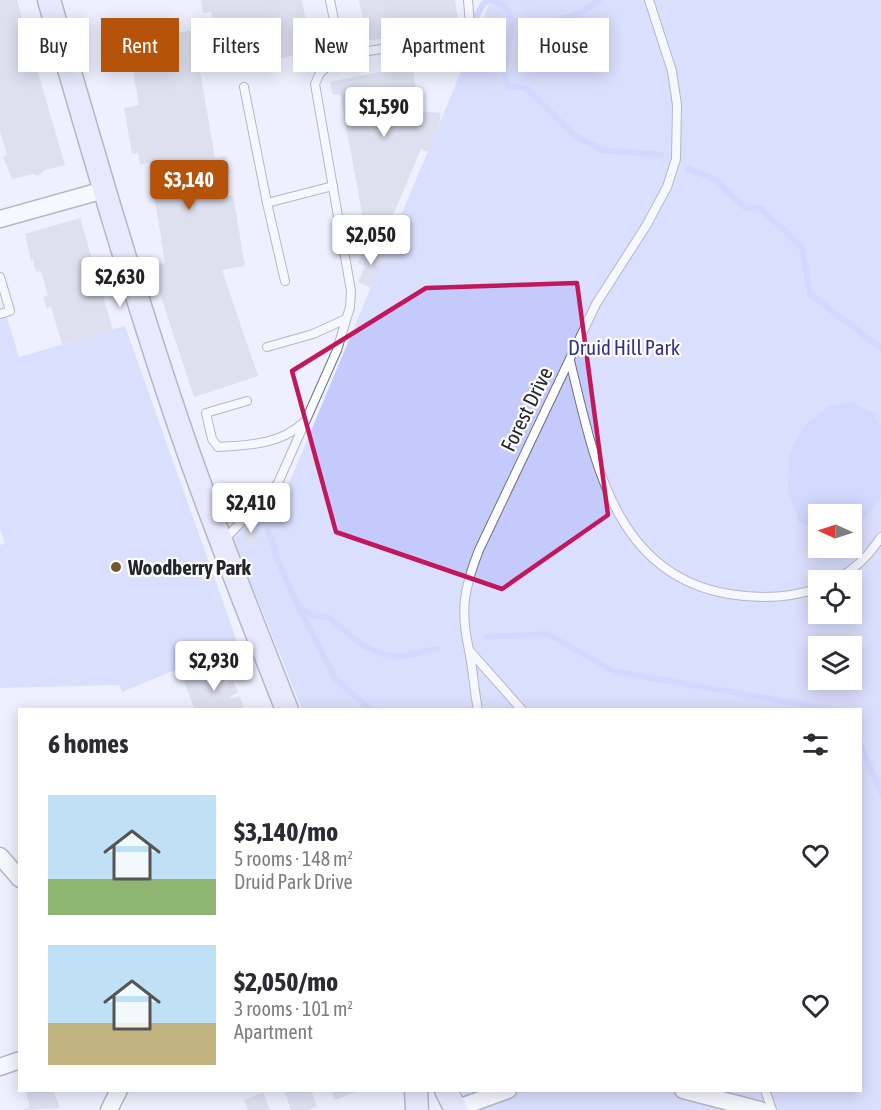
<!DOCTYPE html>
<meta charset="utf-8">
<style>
:root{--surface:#fff;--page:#f2f2f3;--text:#2b2b33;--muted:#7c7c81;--accent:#b45309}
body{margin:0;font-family:"Asap Condensed",sans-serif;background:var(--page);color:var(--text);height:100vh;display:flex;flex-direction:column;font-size:22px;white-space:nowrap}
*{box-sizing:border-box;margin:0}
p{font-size:20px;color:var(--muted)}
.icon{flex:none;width:33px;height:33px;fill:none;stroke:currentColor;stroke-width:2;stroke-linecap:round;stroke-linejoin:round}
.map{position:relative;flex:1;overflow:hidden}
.side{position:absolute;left:18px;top:708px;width:844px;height:384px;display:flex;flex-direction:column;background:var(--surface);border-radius:0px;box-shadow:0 3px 15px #0003}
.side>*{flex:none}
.banner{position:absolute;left:18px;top:18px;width:846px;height:54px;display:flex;gap:12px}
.needle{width:39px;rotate:273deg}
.tools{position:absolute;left:808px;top:504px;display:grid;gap:12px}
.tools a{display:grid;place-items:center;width:54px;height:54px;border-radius:0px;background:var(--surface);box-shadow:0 3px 15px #0003;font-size:30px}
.price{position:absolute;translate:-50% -51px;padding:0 14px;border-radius:6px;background:#fff;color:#222;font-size:20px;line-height:39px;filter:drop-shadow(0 2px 3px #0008)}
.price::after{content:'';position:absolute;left:50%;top:36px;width:18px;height:14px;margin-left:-9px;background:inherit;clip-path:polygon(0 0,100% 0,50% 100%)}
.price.current{background:var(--accent);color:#fff}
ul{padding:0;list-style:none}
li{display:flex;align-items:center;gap:18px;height:150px;padding:0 30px}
li span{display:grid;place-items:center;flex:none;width:168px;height:120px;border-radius:0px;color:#555}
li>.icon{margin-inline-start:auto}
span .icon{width:72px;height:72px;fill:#fffc;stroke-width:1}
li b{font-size:26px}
h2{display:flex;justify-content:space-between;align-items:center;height:72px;padding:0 30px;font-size:26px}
.pill{padding:0 21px;border-radius:0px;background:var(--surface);box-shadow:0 3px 15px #0003;font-size:21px;line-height:54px}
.pill.current{background:var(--accent);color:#fff}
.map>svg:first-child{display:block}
.green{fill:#c4cbfc;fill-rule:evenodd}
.water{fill:#b2baff}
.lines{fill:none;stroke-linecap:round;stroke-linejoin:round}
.stream{stroke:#b2baff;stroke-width:6}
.building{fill:#caccde}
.service-casing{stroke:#6d6f7f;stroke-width:10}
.minor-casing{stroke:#6d6f7f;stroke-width:19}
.secondary-casing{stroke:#6d6f7f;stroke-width:25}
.service{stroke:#fff;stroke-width:8}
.minor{stroke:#fff;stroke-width:16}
.secondary{stroke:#dfe1f9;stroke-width:22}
.marked{fill:none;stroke:#c2185b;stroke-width:4.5;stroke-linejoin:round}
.poi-dot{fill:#78562e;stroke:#fefefe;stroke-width:2}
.labels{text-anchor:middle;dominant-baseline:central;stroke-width:4.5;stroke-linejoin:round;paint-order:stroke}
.park-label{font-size:21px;fill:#342f8f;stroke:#fefefe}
.street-label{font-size:21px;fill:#24252b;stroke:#fefefe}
.poi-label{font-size:21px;font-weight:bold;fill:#24252b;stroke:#fefefe;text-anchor:start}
</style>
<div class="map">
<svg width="881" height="1110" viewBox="0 0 881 1110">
<rect width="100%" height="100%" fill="#eef0ff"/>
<!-- green -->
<g class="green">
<path d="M 491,0 L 881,0 L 881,1110 L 472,1110 L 462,1091 L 861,1090 L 861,710 L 302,709 L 229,529 L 269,509 L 285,493 ZM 819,514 L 852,514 L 852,548 L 819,548 ZM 819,580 L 852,580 L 852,614 L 819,614 ZM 819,646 L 852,646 L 852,680 L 819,680 Z"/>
<path d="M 6,314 L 19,357 L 125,326 L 238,644 L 122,692 L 119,685 L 0,688 L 0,545 L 5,543 L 0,530 L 0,315 Z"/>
</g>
<!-- water -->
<path class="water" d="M 852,402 L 873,413 L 881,428 L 880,500 L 856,528 L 852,529 L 852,514 L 819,514 L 819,530 L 799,523 L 788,491 L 789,454 L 804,426 L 829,406 Z"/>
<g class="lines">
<!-- stream -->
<g class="stream">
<path d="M 491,0 L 504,5 L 513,21 L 504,71 L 508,86 L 526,88 L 575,136 L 603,150 L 661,155"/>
<path d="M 513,21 C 550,24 570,22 600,0"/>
<path d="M 470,29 L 483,4 L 490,0"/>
<path d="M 689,169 L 716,180 L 744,207 L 762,209 C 768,217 773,220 780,226 C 788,231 793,241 802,247 L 810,294 L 881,348"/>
<path d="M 268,530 L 277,559 L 298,606 L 335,678 L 370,710"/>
<path d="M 298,607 L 313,615 L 330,618 L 362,645 L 382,654 L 399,657 L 437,649"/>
<path d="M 487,637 L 548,634 L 613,671 L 833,710"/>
<path d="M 861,746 L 881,792"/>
</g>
</g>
<!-- building -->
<g class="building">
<path d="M 0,0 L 17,0 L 65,165 L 45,170 L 38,176 L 33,174 L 12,179 L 3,157 L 7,155 L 0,131 Z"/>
<path d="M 201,0 L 302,0 L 309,37 L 319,35 L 321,50 L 222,70 L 211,12 L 203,13 Z"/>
<path d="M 359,0 L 455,0 L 459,24 L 367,41 Z"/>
<path d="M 193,30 L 215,158 L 227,156 L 230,173 L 218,175 L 222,197 L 233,195 L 245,266 L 222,270 L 258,376 L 194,397 L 151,266 L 165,263 L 149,163 L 140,165 L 138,153 L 132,154 L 124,108 L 139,105 L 128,42 Z"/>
<path d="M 412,65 L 420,111 L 441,113 L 437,137 L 434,137 L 428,152 L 421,149 L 386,232 L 366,235 L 340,94 L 333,95 L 330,82 Z"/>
<path d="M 80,218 L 113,330 L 62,344 L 51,307 L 47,308 L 43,297 L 48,296 L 41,271 L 36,272 L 33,260 L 31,261 L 25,234 Z"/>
<path d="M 366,246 L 386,255 L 371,288 L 358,282 L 365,266 L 358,263 Z"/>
<path d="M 255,524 L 259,539 L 247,544 L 242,529 Z"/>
<path d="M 227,665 L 231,676 L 224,679 L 225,684 L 233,681 L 238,693 L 230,696 L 232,699 L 239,696 L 245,710 L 195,710 L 184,682 Z"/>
<path d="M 25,1090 L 53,1090 L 60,1108 L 23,1110 L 30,1107 Z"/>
<path d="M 284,1090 L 311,1090 L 317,1107 L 309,1110 L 291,1110 Z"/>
<path d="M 331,1090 L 357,1090 L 358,1091 L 335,1100 Z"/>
<path d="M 263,1092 L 270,1110 L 248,1110 L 244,1100 Z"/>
</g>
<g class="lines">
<defs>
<g id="service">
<path d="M 330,0 L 341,55"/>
<path d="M 244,87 L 267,203 L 333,186"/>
<path d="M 267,203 L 285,281"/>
<path d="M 0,277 L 10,311 L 0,314"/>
<path d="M 267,347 L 313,334 L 346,319"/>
<path d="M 570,361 C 594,456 612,575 729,594 C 758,599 790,598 819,588"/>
<path d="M 247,401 L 206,413 L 212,439 L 218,447 C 249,445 279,445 303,423"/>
<path d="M 223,541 L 278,483 L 337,350 L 350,307 L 351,291 L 315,84 L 320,73 L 341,55 L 471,36 L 468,0"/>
<path d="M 836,580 C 855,569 869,556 881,537"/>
<path d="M 469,650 L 522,710"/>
<path d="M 478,710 C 474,690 473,669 469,650 C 460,610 464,588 479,550 L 596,304 L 646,226 L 667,187 L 676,159 L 677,105 L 672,71 L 649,0"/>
<path d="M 765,1090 L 772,1110"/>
</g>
<g id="minor">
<path d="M 0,219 L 104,190"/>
<path d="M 0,856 L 20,879"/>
<path d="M 0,1067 L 20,1060"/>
<path d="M 683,1090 L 760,1110"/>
<path d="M 455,1109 L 508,1090"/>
<path d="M 109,1110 L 119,1090"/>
</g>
<g id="secondary">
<path d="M 49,0 C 91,145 133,291 182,434 C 214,527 251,618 287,710"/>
<path d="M 416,1090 L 417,1110"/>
<path d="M 446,1090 L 456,1110"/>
</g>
</defs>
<!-- service casing -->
<use href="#service" class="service-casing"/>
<!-- minor casing -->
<use href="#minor" class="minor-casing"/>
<!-- secondary casing -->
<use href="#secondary" class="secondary-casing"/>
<!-- service -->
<use href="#service" class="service"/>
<!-- minor -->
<use href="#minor" class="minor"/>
<!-- secondary -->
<use href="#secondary" class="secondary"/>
</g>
<!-- marked area -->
<path d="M0 0H881V1110H0ZM 577,283 L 608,515 L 502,589 L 336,532 L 292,371 L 426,288 Z" fill="#eef0ff" fill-opacity=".55" fill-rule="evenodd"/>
<path class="marked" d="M 577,283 L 608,515 L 502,589 L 336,532 L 292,371 L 426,288 Z"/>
<!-- markers -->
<circle class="poi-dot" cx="116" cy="567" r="6"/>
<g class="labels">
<!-- park labels -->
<g class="park-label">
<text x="624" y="347">Druid Hill Park</text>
</g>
<!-- street labels -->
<g class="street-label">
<text transform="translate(526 409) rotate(-64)">Forest Drive</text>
</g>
<!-- poi labels -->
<g class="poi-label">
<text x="128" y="567">Woodberry Park</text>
</g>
</g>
</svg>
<div class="tools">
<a><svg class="needle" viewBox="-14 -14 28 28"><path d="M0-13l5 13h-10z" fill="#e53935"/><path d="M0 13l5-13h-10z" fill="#7c7c81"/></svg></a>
<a><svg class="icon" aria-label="locate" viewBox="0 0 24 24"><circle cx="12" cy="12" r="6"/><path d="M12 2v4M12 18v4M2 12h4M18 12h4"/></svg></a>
<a><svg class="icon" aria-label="layers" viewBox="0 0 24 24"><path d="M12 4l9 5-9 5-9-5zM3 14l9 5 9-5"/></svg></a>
</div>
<b class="price" style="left:384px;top:138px">$1,590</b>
<b class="price current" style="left:189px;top:211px">$3,140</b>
<b class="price" style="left:371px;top:266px">$2,050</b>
<b class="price" style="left:120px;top:308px">$2,630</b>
<b class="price" style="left:251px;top:534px">$2,410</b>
<b class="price" style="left:214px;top:692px">$2,930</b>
<div class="banner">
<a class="pill">Buy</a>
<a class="pill current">Rent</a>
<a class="pill">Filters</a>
<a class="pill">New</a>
<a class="pill">Apartment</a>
<a class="pill">House</a>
</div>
<section class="side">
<h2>6 homes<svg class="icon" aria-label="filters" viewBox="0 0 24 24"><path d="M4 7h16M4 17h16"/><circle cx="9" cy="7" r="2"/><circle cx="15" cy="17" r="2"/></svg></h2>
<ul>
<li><span style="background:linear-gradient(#bfe0f5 70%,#8fb573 0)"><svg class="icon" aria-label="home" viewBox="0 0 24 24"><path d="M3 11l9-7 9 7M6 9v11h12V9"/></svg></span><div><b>$3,140/mo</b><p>5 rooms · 148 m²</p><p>Druid Park Drive</p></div><svg class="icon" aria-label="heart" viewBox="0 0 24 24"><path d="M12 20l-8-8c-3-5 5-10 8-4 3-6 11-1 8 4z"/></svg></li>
<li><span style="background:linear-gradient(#bfe0f5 65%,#c2b280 0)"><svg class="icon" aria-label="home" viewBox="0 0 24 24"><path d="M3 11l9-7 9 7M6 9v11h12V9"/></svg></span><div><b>$2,050/mo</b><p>3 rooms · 101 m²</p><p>Apartment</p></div><svg class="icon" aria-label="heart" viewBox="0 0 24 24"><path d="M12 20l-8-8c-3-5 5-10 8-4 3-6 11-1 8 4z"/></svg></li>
</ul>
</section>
</div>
